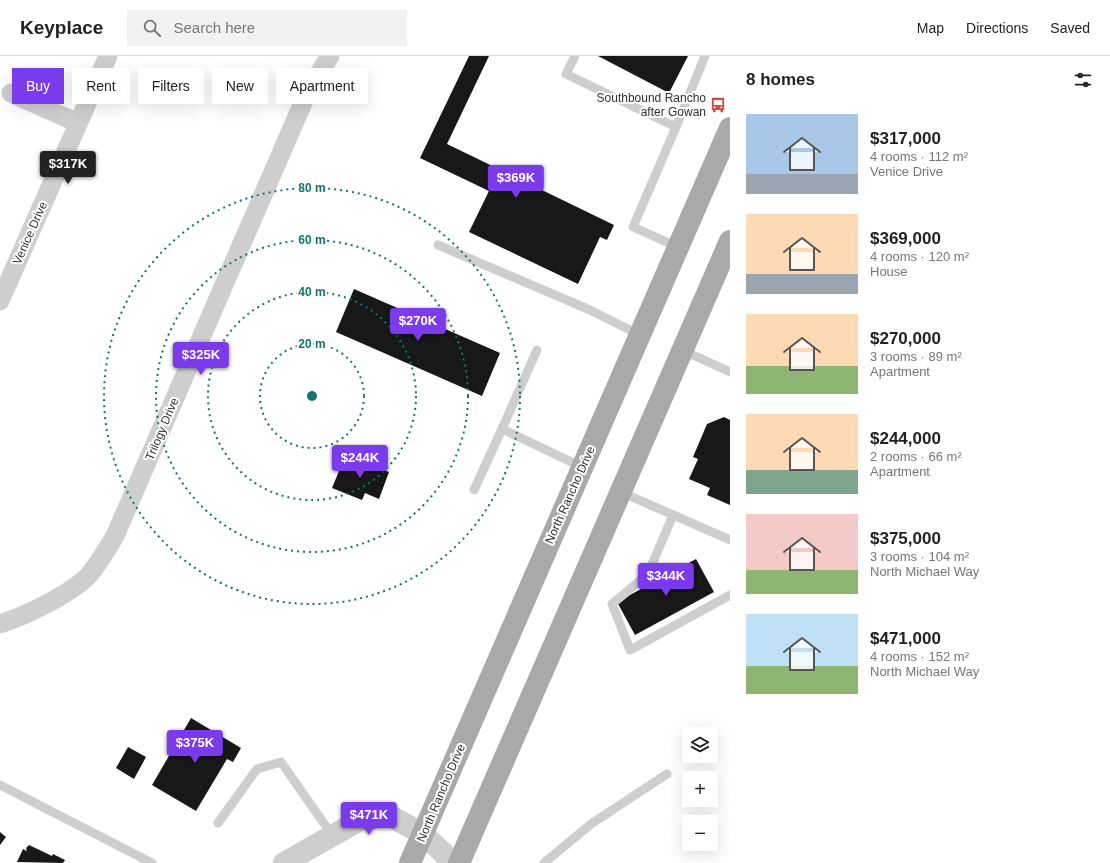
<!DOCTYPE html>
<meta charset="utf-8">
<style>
:root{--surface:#fff;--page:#f2f2f2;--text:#222;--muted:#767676;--line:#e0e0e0;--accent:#7c3aed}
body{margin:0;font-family:Arial,sans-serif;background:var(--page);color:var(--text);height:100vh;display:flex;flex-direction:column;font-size:15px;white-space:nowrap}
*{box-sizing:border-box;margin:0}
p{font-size:13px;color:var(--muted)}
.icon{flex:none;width:22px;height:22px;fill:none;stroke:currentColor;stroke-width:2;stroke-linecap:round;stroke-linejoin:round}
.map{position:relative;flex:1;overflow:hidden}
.drawer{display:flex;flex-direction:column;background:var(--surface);width:380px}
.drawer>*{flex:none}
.hud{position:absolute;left:12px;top:12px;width:380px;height:36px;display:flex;gap:8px}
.fabs{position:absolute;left:682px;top:671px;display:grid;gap:8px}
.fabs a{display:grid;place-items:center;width:36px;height:36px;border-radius:0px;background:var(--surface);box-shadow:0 4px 16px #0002;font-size:20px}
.price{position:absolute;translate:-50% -34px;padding:0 9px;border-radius:4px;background:var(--accent);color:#fff;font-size:13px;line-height:26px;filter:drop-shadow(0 1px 2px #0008)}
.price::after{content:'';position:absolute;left:50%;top:24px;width:12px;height:9px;margin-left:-6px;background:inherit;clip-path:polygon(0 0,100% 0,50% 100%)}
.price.current{background:#222;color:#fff}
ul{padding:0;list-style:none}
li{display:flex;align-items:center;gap:12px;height:100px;padding:0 16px}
li span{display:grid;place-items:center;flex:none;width:112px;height:80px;border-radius:0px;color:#555}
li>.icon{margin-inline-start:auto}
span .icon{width:48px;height:48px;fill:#fffc;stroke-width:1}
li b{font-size:17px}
h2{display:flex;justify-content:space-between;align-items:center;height:48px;padding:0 16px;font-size:17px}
.tag{padding:0 14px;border-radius:0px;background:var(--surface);box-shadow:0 4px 16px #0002;font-size:14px;line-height:36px}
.tag.current{background:var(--accent);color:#fff}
header{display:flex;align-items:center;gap:24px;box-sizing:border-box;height:56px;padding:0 20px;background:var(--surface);border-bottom:1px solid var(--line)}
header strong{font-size:19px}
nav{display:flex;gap:22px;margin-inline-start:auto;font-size:14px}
.search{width:280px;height:36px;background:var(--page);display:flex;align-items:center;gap:10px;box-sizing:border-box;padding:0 14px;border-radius:0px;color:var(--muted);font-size:15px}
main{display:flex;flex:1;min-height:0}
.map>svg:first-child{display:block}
.building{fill:#181818}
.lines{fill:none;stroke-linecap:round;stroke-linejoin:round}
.service{stroke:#cecece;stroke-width:9}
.minor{stroke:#cecece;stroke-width:19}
.tertiary{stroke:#cecece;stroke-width:22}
.primary{stroke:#a9a9a9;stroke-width:22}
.ring{fill:none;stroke:#0f766e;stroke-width:2;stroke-dasharray:2 4}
.labels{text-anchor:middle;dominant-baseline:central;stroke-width:4;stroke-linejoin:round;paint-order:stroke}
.poi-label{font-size:12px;fill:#313131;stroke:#fff;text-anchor:end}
.street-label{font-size:12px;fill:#313131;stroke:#fff}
.centre{fill:#0f766e;stroke:#fff;stroke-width:2}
.ring-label{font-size:12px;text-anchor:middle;font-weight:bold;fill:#0f766e;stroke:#fff;stroke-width:4;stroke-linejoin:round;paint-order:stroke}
</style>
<header>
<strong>Keyplace</strong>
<div class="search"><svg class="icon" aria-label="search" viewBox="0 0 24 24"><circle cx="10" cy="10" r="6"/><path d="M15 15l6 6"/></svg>Search here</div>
<nav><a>Map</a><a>Directions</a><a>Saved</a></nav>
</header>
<main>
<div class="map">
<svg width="730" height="807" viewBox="0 0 730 807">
<rect width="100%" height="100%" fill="#fff"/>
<!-- building -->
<g class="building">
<path d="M 469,0 L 489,0 L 447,88 L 614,169 L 607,184 L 600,181 L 578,228 L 469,176 L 489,135 L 420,102 Z"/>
<path d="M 598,0 L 688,0 L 669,37 Z"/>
<path d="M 354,233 L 500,297 L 482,340 L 336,276 Z"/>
<path d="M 724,361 L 730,364 L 730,449 L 707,439 L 710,432 L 689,423 L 698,403 L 693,401 L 707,368 Z"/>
<path d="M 346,398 L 389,416 L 379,443 L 365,437 L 362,444 L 332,432 Z"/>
<path d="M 696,503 L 714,536 L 635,579 L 617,546 Z"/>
<path d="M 191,662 L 241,692 L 233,706 L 227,703 L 196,755 L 152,729 Z"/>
<path d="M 128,691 L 146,701 L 134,723 L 116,712 Z"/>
<path d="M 0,776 L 6,781 L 0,789 Z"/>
<path d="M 29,789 L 52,800 L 53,798 L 65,804 L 63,807 L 17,806 L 23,793 L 27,795 L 26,792 Z"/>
</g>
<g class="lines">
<!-- service -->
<g class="service">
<path d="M 575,0 L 566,18 L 676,71 L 705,0"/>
<path d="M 676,71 L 633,171 L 678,191"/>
<path d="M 438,189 L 590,254 L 640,279"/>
<path d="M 537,294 L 502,373 L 582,411"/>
<path d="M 682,294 L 730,316"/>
<path d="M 474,434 L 502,373"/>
<path d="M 621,436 L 730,484"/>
<path d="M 673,459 L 648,518 L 612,548 L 630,594 L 730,539"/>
<path d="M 0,729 L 152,807"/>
<path d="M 218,767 L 257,713 L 281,706 L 332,779"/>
<path d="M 544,807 L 591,768 L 667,718"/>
</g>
<!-- minor -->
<g class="minor">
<path d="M 11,37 L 78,67"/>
<path d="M 0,245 L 108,0"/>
<path d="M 0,568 C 25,560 71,538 89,519 C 99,507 107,493 115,480 L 309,33 L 330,0"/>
</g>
<!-- tertiary -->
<path class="tertiary" d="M 284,807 L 360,764 L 390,760 L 423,778 L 454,807"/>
<!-- primary -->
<g class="primary">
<path d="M 410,807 L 730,72"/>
<path d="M 459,807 L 730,185"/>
</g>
</g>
<!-- distance rings -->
<g class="ring">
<circle cx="312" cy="340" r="52"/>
<circle cx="312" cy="340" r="104"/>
<circle cx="312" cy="340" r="156"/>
<circle cx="312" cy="340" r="208"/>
</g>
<!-- icons -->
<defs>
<symbol id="bus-bare" viewBox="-9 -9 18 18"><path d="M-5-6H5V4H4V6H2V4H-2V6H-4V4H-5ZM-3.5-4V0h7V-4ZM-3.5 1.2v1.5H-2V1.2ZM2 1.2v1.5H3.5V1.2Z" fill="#d64645" stroke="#fff" stroke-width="2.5" paint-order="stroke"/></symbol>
</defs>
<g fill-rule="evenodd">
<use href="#bus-bare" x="707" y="38" width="22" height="22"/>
</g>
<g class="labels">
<!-- poi labels -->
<g class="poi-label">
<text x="706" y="42">Southbound Rancho<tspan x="706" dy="14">after Gowan</tspan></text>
</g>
<!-- street labels -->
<g class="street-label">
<text transform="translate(30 177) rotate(-66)">Venice Drive</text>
<text transform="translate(162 373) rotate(-67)">Trilogy Drive</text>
<text transform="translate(570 439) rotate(-66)">North Rancho Drive</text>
<text transform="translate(441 737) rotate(-67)">North Rancho Drive</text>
</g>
</g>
<circle cx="312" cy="340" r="6" class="centre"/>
<g class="ring-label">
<text x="312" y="136">80 m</text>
<text x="312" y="188">60 m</text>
<text x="312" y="240">40 m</text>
<text x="312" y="292">20 m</text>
</g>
</svg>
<div class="fabs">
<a><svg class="icon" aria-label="layers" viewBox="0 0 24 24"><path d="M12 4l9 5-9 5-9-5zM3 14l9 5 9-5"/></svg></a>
<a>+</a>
<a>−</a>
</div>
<b class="price current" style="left:68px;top:129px">$317K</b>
<b class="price" style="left:516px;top:143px">$369K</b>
<b class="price" style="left:418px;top:286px">$270K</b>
<b class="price" style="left:201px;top:320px">$325K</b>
<b class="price" style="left:360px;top:423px">$244K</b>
<b class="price" style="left:666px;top:541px">$344K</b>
<b class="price" style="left:195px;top:708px">$375K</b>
<b class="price" style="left:369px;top:780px">$471K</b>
<div class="hud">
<a class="tag current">Buy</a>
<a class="tag">Rent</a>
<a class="tag">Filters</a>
<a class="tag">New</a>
<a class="tag">Apartment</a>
</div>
</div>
<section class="drawer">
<h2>8 homes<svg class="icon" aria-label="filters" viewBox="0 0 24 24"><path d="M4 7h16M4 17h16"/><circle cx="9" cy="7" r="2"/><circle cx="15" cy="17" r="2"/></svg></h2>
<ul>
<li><span style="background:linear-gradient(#a9c7e8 75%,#9aa5b1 0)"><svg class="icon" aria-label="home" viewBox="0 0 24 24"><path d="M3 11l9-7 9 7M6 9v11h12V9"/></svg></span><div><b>$317,000</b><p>4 rooms · 112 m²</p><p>Venice Drive</p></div></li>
<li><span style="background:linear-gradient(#ffd9b3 75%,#9aa5b1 0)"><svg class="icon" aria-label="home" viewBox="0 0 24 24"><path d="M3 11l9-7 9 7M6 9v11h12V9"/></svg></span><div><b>$369,000</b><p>4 rooms · 120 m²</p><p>House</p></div></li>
<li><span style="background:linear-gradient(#ffd9b3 65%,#8fb573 0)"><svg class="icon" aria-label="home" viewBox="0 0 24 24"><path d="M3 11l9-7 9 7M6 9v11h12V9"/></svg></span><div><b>$270,000</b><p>3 rooms · 89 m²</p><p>Apartment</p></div></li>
<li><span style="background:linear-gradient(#ffd9b3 70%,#7fa58c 0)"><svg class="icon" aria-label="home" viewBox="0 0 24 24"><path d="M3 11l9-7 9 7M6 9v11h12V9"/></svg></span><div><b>$244,000</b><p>2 rooms · 66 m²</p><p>Apartment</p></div></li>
<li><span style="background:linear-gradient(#f6c9c9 70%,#8fb573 0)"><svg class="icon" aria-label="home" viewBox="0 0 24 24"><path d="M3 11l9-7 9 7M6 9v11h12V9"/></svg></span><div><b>$375,000</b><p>3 rooms · 104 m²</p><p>North Michael Way</p></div></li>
<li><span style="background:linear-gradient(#bfe0f5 65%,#8fb573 0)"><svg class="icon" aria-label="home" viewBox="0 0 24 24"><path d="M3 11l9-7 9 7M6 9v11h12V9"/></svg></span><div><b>$471,000</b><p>4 rooms · 152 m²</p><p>North Michael Way</p></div></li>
</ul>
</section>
</main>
